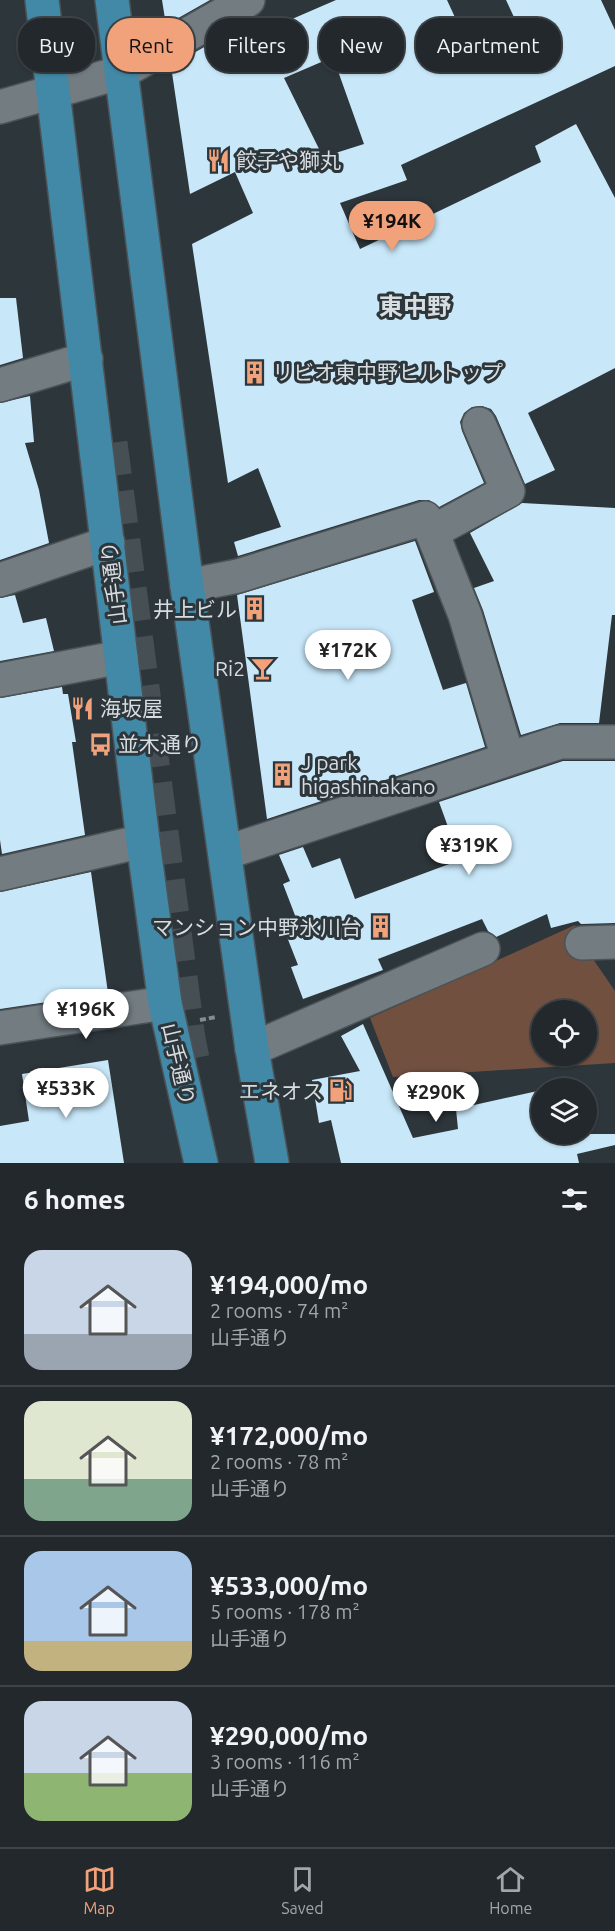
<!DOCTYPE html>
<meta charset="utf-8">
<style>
:root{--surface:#22282c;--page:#2a3034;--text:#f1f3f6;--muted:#a2a6a9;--line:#3f4448;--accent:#f1a27b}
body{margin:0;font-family:Ubuntu,"Noto Sans JP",sans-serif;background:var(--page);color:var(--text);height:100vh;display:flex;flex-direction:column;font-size:22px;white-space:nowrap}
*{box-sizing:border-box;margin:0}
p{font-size:20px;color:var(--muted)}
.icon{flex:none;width:33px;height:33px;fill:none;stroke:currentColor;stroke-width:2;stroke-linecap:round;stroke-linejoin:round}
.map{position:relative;height:1163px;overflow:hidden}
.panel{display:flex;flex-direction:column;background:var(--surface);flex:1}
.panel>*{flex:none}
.banner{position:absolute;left:18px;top:18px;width:579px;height:54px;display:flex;gap:12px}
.tools{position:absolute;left:531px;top:1000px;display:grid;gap:12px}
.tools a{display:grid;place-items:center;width:66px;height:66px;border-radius:50%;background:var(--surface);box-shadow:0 2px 4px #0004,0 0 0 2px var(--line);font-size:30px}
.price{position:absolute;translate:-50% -51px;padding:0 14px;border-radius:21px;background:#fff;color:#222;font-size:20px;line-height:39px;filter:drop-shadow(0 2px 3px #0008)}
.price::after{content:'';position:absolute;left:50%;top:36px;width:18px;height:14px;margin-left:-9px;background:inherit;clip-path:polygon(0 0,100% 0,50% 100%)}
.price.active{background:var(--accent);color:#111}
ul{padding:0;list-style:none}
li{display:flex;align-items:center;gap:18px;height:150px;padding:0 24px}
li+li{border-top:2px solid var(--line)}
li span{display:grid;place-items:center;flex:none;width:168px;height:120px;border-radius:18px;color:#555}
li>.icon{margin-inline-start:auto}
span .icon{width:72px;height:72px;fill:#fffc;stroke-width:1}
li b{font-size:26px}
h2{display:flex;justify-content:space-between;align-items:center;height:72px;padding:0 24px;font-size:26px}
.tag{padding:0 21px;border-radius:24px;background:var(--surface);box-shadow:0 2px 4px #0004,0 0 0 2px var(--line);font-size:21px;line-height:54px}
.tag.active{background:var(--accent);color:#111}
.tabs{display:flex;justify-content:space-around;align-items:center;height:84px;border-top:2px solid var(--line);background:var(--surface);font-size:16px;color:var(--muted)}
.tabs a{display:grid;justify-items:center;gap:3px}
.tabs .active{color:var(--accent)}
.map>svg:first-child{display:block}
.green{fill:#715040;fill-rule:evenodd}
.building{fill:#c8e8fa;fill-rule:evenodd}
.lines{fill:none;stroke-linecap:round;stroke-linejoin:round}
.highway-tunnel{stroke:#464f54;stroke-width:33;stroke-dasharray:33 16;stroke-linecap:butt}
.minor-casing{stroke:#4b5357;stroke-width:36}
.major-casing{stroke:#4b5357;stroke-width:36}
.path{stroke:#868d91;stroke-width:4;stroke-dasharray:6 3;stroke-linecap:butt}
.minor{stroke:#727c81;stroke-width:33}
.major{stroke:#4189a7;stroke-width:33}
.labels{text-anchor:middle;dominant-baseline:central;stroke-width:6;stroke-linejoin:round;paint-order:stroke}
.poi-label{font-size:21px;fill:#d7dde0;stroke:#2d363b;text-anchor:start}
.street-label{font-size:21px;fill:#d7dde0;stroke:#2d363b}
.quarter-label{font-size:24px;font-weight:bold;fill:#d7dde0;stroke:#2d363b}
</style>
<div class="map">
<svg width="615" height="1163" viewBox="0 0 615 1163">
<rect width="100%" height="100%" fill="#2d363b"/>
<!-- green -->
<path class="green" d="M 575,925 L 582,943 L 615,991 L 615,1063 L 393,1077 L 370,1018 ZM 542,1011 L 586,1011 L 586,1056 L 542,1056 Z"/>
<!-- building -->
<g class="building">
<path d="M 162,0 L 210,0 L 166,25 Z"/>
<path d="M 336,0 L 447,0 L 470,50 L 519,28 L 506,0 L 601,0 L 615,30 L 615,66 L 401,165 L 407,180 L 340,203 L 360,249 L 541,162 L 535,146 L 576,124 L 615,198 L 615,368 L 528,413 L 555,470 L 525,484 L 496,416 L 491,409 L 482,406 L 472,407 L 464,413 L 460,422 L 462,431 L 484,483 L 439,507 L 429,500 L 419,500 L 238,556 L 234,542 L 281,527 L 258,468 L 228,483 L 192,244 L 253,213 L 235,172 L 190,194 L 171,66 L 234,30 L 239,42 ZM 333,57 L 364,144 L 323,157 L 284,78 Z"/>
<path d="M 0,298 L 16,298 L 23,358 L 0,365 Z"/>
<path d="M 30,396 L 34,442 L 25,443 L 39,490 L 49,543 L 0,560 L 0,403 Z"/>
<path d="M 522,503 L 615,508 L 615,615 L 612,615 L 599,723 L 560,723 L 521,735 L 483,610 L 474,588 L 494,581 L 470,533 Z"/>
<path d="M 415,541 L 434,592 L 412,600 L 443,690 L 466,683 L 485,747 L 267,819 L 237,595 Z"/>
<path d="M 15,595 L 23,623 L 46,618 L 54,651 L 0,661 L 0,598 Z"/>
<path d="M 62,687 L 63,694 L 68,694 L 76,742 L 72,742 L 85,835 L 2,854 L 0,840 L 0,698 Z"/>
<path d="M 563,761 L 615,761 L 615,923 L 581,924 L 578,921 L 551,928 L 547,914 L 496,937 L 488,931 L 482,919 L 378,959 L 383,970 L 303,999 L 291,967 L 298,965 L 287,937 L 301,931 L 283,884 L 290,881 L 279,855 L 303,847 L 312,868 L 340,858 L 355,899 L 460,860 L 439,802 Z"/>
<path d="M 91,872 L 108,993 L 0,1009 L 0,892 Z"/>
<path d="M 363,1024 L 413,1138 L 458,1129 L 456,1109 L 542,1090 L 542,1134 L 615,1134 L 615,1145 L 577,1154 L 579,1163 L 341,1163 L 331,1120 L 319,1123 L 312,1080 L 360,1071 L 341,1036 Z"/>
<path d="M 108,1060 L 124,1163 L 0,1163 L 0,1126 L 29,1121 L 22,1074 Z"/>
</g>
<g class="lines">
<!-- highway-tunnel -->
<path class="highway-tunnel" d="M 111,443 L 189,1039 L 196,1073"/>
<defs>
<g id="minor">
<path d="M 0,107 L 122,72 L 248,0"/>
<path d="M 0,385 L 86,359"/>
<path d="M 432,532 L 465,615 L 508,758"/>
<path d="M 0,580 L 108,543"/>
<path d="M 187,586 L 238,576 L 425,518 L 432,532 L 508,491 L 479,424"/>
<path d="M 0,680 L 121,657"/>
<path d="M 225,853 L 560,742 L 615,742"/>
<path d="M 0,874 L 143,841"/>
<path d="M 582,943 L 615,942"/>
<path d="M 0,1028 L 165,1003"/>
<path d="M 252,1049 L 483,949"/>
</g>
<g id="major">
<path d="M 42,0 L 143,841 L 165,1003 L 201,1163"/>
<path d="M 112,0 L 187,586 L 252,1049 L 272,1163"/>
</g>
</defs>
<!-- minor casing -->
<use href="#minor" class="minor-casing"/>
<!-- major casing -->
<use href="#major" class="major-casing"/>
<!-- path -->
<path class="path" d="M 200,1020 L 216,1017"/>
<!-- minor -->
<use href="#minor" class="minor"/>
<!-- major -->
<use href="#major" class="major"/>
</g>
<!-- icons -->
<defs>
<symbol id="restaurant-bare" viewBox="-9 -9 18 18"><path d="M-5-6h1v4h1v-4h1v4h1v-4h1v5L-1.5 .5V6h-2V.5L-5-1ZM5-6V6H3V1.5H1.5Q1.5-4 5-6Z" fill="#f1a27b" stroke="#2d363b" stroke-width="2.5" paint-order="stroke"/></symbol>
<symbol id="building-bare" viewBox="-9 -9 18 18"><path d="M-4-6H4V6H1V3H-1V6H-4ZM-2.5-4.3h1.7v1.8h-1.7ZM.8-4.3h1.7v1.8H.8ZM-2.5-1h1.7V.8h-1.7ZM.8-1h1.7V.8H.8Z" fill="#f1a27b" stroke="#2d363b" stroke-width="2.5" paint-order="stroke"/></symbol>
<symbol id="bar-bare" viewBox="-9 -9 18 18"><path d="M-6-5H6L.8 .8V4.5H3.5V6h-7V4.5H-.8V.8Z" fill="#f1a27b" stroke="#2d363b" stroke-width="2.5" paint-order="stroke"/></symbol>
<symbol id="bus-bare" viewBox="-9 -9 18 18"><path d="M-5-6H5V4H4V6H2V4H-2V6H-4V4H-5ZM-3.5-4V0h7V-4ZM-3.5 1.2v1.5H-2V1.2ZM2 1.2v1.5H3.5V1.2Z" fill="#f1a27b" stroke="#2d363b" stroke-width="2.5" paint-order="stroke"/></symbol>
<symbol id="fuel-bare" viewBox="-9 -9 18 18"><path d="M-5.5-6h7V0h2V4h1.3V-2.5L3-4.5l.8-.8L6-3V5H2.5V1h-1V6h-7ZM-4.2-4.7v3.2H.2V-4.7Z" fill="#f1a27b" stroke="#2d363b" stroke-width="2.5" paint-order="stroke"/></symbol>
</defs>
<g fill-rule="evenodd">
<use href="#restaurant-bare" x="202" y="144" width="33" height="33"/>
<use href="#building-bare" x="238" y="356" width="33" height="33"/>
<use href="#building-bare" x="238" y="592" width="33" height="33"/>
<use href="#bar-bare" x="246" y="652" width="33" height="33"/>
<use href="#restaurant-bare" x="66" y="692" width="33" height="33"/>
<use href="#bus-bare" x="84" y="728" width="33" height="33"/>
<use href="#building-bare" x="266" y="758" width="33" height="33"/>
<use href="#building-bare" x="364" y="910" width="33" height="33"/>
<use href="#fuel-bare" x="324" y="1074" width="33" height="33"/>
</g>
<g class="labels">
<!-- poi labels -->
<g class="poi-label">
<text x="236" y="160">餃子や獅丸</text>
<text x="272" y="372">リビオ東中野ヒルトップ</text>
<text x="237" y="609" text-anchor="end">井上ビル</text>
<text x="245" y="668" text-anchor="end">Ri2</text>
<text x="100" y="708">海坂屋</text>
<text x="118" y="744">並木通り</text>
<text x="301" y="762">J park<tspan x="301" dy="24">higashinakano</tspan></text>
<text x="362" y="927" text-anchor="end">マンション中野氷川台</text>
<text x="323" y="1091" text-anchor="end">エネオス</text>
</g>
<!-- street labels -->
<g class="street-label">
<text transform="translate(113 583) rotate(-97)">山手通り</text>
<text transform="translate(179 1064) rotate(77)">山手通り</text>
</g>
<!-- quarter labels -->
<g class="quarter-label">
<text x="415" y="306">東中野</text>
</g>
</g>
</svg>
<div class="tools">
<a><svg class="icon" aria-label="locate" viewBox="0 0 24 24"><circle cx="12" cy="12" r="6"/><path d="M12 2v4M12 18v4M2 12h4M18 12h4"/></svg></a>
<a><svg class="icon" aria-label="layers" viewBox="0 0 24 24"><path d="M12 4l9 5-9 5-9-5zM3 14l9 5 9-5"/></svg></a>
</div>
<b class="price active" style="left:392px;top:252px">¥194K</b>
<b class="price" style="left:348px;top:681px">¥172K</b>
<b class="price" style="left:469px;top:876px">¥319K</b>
<b class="price" style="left:86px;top:1040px">¥196K</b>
<b class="price" style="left:66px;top:1119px">¥533K</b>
<b class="price" style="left:436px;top:1123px">¥290K</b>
<div class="banner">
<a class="tag">Buy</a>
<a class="tag active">Rent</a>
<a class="tag">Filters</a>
<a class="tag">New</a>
<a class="tag">Apartment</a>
</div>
</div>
<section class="panel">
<h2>6 homes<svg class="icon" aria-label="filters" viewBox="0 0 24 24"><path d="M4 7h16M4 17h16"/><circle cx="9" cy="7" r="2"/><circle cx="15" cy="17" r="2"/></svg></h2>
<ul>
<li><span style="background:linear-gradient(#c9d6e8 70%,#9aa5b1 0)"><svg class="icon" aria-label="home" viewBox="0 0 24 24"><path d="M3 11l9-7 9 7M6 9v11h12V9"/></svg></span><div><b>¥194,000/mo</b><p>2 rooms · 74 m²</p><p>山手通り</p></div></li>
<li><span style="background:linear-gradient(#dfe7d0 65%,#7fa58c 0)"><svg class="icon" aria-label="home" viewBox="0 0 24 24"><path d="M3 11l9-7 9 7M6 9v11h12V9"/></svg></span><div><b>¥172,000/mo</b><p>2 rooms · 78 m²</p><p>山手通り</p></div></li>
<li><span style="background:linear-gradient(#a9c7e8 75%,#c2b280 0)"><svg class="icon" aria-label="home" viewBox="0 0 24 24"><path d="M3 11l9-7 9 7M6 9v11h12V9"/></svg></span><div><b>¥533,000/mo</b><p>5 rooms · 178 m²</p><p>山手通り</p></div></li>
<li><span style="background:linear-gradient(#c9d6e8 60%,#8fb573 0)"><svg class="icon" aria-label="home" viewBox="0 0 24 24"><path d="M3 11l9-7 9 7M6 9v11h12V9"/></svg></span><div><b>¥290,000/mo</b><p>3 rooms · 116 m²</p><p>山手通り</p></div></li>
</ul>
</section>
<nav class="tabs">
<a class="active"><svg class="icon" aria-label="map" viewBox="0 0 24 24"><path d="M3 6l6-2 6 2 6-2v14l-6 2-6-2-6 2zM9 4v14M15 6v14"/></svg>Map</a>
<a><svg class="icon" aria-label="saved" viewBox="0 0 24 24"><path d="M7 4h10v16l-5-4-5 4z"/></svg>Saved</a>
<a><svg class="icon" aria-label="home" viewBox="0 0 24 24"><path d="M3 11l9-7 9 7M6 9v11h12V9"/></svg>Home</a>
</nav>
